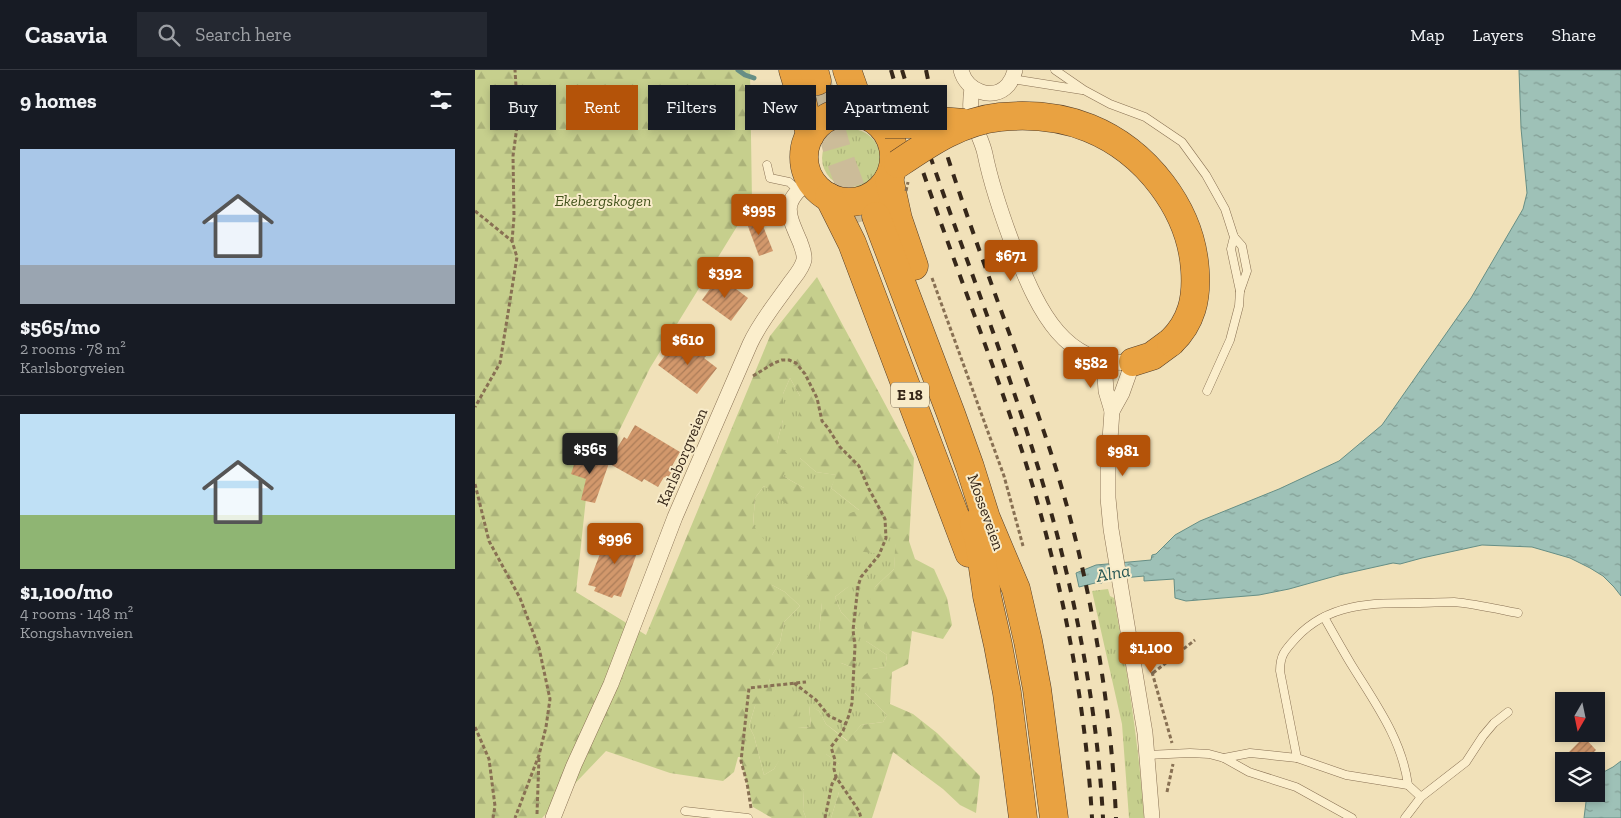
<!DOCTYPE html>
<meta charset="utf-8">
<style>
:root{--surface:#171b24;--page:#242831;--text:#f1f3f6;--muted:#9ea1a6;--line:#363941;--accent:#b45309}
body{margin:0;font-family:"Zilla Slab",serif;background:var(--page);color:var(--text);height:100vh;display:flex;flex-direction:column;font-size:19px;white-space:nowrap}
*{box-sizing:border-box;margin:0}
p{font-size:16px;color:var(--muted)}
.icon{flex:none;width:28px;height:28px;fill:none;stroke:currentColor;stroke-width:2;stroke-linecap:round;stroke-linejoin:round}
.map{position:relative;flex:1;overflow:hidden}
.side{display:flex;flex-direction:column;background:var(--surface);width:475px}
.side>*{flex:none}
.banner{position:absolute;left:15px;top:15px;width:475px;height:45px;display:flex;gap:10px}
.needle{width:32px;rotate:189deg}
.fabs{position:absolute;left:1080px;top:622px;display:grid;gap:10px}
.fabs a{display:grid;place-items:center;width:50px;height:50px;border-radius:0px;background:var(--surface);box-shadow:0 2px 8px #0003;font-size:25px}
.price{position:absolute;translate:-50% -42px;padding:0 11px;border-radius:5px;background:var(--accent);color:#fff;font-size:16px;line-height:32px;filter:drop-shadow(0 1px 2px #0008)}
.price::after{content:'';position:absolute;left:50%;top:30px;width:15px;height:11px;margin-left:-8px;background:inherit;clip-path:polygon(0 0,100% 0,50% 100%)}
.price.on{background:#222;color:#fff}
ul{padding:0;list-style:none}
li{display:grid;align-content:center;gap:10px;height:265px;padding:0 20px}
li+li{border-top:1px solid var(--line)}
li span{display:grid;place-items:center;height:155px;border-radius:0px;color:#555}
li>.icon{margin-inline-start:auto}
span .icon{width:90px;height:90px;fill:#fffc;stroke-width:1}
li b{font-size:21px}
h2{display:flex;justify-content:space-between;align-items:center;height:60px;padding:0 20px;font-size:21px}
.chip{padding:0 18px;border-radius:0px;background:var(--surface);box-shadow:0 2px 8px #0003;font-size:18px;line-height:45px}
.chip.on{background:var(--accent);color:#fff}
header{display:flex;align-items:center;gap:30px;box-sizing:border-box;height:70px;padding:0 25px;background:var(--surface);border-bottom:1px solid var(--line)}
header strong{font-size:24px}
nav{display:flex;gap:28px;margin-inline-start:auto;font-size:18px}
.search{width:350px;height:45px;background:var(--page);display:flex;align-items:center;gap:12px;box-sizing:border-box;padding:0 18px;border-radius:0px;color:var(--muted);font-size:19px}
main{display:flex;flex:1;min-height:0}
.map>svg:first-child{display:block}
.grass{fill:url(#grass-tufts);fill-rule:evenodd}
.forest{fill:url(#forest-firs)}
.water{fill:url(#water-ripples);stroke:#668e85}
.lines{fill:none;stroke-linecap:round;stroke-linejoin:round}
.stream{stroke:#668e85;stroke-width:5}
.building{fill:url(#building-hatch)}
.highway-tunnel{stroke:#ccbc99;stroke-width:28;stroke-dasharray:28 14;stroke-linecap:butt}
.lane-casing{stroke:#887053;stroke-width:9}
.street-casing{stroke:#887053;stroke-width:16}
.highway-casing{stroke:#553e28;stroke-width:29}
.path{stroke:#887053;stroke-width:3;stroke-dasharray:4 2.5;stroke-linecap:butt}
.lane{stroke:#fbeecc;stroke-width:8}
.street{stroke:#fbeecc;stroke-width:15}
.highway{stroke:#e9a241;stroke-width:28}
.rail{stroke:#362719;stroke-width:4;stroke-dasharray:9 9;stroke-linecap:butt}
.highway-bridge-casing{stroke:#553e28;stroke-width:29;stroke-linecap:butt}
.path-bridge{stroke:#887053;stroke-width:3;stroke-dasharray:4 2.5;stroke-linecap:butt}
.highway-bridge{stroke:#e9a241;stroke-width:28}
.labels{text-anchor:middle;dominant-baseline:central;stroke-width:4;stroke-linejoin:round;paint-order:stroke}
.shield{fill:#f8ebc9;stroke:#70624e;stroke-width:1}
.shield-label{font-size:15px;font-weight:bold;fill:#362719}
.park-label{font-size:16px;font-style:italic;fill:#45541e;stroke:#f8ebc9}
.street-label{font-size:16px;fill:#362719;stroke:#f8ebc9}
.water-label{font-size:18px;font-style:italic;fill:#275754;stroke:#f8ebc9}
</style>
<header>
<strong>Casavia</strong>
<div class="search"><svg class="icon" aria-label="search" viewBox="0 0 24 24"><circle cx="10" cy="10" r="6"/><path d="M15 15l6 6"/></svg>Search here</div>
<nav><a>Map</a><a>Layers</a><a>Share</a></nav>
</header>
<main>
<section class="side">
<h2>9 homes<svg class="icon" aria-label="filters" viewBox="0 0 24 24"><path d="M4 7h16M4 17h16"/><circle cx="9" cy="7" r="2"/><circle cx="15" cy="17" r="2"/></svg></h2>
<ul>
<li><span style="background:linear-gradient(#a9c7e8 75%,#9aa5b1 0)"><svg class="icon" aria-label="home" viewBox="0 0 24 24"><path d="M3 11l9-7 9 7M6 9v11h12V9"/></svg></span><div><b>$565/mo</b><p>2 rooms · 78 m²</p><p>Karlsborgveien</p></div></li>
<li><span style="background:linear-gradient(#bfe0f5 65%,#8fb573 0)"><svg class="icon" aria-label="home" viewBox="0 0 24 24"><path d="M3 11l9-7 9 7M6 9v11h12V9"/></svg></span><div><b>$1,100/mo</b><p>4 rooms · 148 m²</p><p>Kongshavnveien</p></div></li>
</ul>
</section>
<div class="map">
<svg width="1146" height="748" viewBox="0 0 1146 748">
<defs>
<pattern id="grass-tufts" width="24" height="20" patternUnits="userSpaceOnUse" patternTransform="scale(1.25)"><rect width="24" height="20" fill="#c6cf8d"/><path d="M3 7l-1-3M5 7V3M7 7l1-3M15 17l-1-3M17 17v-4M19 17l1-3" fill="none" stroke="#abb279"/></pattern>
<pattern id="forest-firs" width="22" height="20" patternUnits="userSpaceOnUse" patternTransform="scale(1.25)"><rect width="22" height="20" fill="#c6cf8d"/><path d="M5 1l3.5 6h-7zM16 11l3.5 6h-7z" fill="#abb279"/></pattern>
<pattern id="water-ripples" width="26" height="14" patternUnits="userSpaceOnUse" patternTransform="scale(1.25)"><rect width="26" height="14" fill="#9ec1b7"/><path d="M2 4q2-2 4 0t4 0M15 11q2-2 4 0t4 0" fill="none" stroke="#829d94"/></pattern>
<pattern id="building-hatch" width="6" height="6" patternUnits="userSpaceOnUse" patternTransform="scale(1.25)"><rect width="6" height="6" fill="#d2986c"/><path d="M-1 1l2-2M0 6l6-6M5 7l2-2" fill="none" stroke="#ab7c58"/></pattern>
</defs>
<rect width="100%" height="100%" fill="#f1e1b9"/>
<!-- grass -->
<g class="grass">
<circle cx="376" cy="88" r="29"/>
<path d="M 315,308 L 325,326 L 325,388 L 341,402 L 362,405 L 356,418 L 385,441 L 422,460 L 419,499 L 400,517 L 391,571 L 412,585 L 410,597 L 397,599 L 390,623 L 412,645 L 408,652 L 386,655 L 373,671 L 351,654 L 344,641 L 334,636 L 336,657 L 323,658 L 300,644 L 364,694 L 364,722 L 356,748 L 331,748 L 328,740 L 329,720 L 304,691 L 299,699 L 289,705 L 279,666 L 274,656 L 280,636 L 297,619 L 294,609 L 297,585 L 305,572 L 309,552 L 325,536 L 310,522 L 297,515 L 290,472 L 278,456 L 280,428 L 289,416 L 296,421 L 329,418 L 308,406 L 302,373 L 308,350 L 308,324 ZM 374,516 L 360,527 L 366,542 L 382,559 L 379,598 L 366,593 L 344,561 L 347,533 Z"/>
<path d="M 633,519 L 635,526 L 639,528 C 652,601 664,674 669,748 L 654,748 L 647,654 L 617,521 Z"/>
</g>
<!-- forest -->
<g class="forest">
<path d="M 0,0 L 275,0 L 277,132 L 175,298 L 111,428 L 101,522 L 171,565 L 295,266 L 342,207 L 439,388 L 434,471 L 440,489 L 459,499 L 472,528 L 477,555 L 468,569 L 437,561 L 433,594 L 417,602 L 415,634 L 438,644 L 462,663 L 505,706 L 501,743 L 485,735 L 468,719 L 418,682 L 397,748 L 356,748 L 364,722 L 364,694 L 351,684 L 334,694 L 304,668 L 299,644 L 322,638 L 323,658 L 336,657 L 334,635 L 344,641 L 351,654 L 372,671 L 386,655 L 408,652 L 412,645 L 390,623 L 385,609 L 397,599 L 410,597 L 412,585 L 391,571 L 388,548 L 400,517 L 419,499 L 421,460 L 413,457 L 407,484 L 381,481 L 381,456 L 367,446 L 384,440 L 356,418 L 361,405 L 341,402 L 325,388 L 325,326 L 315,308 L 308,324 L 308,350 L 302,373 L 317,389 L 308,406 L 329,418 L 315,437 L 289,416 L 280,428 L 278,455 L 304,490 L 297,515 L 310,522 L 325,536 L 309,552 L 305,572 L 297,585 L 307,596 L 294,609 L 297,619 L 297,630 L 280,636 L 274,656 L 279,666 L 289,705 L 299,699 L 304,690 L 319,705 L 329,720 L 328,740 L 331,748 L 297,748 L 278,737 L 265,687 L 263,687 L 259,702 L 248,711 L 195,703 L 131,681 L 67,748 L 0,748 Z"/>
<path d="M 339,496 L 361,499 L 372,504 L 374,516 L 360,527 L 366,542 L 382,559 L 382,592 L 379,598 L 366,593 L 349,591 L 344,561 L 347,533 L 328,512 Z"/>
</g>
<!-- water -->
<g class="water">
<path d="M 1044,0 L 1146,0 L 1146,526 L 1139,517 L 1128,506 L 1115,498 L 1095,488 L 1057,477 L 1007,475 L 947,488 L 925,494 L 918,493 L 864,505 L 814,519 L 784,525 L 711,531 L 700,528 L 699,509 L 669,511 L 669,506 L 627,510 L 627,513 L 620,513 L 604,517 L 601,503 L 621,495 L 676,490 L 677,485 L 681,484 L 700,465 L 725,451 L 804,419 L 864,391 L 907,355 L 996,228 L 1048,139 L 1052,123 L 1046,58 Z"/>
<path d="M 1146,691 L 1146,748 L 1109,748 L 1112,724 L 1121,724 L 1121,706 L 1138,697 Z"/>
</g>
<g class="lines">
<!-- stream -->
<path class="stream" d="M 263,0 L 270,5 L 279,8"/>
</g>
<!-- building -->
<g class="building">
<path d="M 284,146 L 298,181 L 284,186 L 271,151 Z"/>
<path d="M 244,206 L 273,228 L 256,251 L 227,230 Z"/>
<path d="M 203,268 L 216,278 L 218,275 L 232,285 L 229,288 L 242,298 L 222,324 L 183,295 Z"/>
<path d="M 160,355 L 205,382 L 197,396 L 200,397 L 192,409 L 189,407 L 183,417 L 169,409 L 167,412 L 133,393 L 149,367 L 152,369 Z"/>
<path d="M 103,383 L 134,393 L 120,433 L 106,430 L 111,409 L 96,404 Z"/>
<path d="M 133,463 L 145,468 L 146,464 L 153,467 L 154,464 L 167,469 L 146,527 L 139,525 L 137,528 L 119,521 L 121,517 L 113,515 Z"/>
<path d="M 1109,667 L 1121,680 L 1110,691 L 1099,691 L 1092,684 Z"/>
</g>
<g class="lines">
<!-- highway-tunnel -->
<path class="highway-tunnel" d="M 342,11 L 364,86 L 388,151"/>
<defs>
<g id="lane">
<path d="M 580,0 L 609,20 L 635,34 L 670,47 L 707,72 L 731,105 L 750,139 L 759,167 L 767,176 L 772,201 L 765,221 L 764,236 L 755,270 L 732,321"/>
<path d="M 537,9 L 607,20"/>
<path d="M 292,95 L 295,108 L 314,112 L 323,120"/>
<path d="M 759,167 L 756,179 L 765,221"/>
<path d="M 849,547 C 858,563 867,579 876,594 C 900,633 927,669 933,715 L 946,727"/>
<path d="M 672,685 L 715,683 L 734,684 L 749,688 L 774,702 L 821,717 L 877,748"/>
<path d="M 749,688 L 775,683 L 822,688 L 871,705 L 933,715"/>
<path d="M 822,688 L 805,601 C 805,585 810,580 821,568 C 853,533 897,533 941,533 C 953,533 966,532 979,532 C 1000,534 1022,539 1043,543"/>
<path d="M 210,741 L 273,748"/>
<path d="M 930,748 L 946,727 L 991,692 L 1008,666 L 1019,653 L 1033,642"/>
</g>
<g id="street">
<path d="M 486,0 C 491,21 518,32 533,15 C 537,10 539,5 540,0"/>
<path d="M 497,18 C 496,25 495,33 496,41 C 497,55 507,69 510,84 C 517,119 529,152 542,186 C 563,239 590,299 658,292 L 647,323 L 637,341"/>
<path d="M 629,291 L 631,321 L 637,341 L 633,398 L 633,428 L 636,459 L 670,663 L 677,748"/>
<path d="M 78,748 L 99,695 L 136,614 L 200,447 L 275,274 C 285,252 301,233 315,213 C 320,206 327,199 329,190 C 330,184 327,178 325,172 C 312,142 306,132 336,110"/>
</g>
<g id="highway">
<path d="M 318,0 L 326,26 L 335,65"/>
<path d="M 339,0 L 342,11"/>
<path d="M 372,0 L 383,31 L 391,45"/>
<circle cx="374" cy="87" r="45"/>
<path d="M 414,108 L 423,149 L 439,196"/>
<path d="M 354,127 L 377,173 L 494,483"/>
<path d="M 401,146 L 476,344 L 495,397 L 511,448 L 541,519 L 553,571 L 562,619 L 579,748"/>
<path d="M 658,292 L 677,286 L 696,272"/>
<path d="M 499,454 L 504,470 L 512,526 L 523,575 L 532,623 L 548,748"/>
</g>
</defs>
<!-- lane casing -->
<use href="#lane" class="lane-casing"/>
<!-- street casing -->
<use href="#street" class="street-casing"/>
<!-- highway casing -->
<use href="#highway" class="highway-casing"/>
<!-- path -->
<g class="path">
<path d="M 0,141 L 37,171 L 42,187 L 25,293 L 0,337"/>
<path d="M 37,171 L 39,147 L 38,86 L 43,49 L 40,0"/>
<path d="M 457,208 L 529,406 L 548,476"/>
<path d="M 278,306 L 299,293 L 307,290 L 314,290 L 321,293 L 330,304 L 342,328 L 347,351 L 353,358 L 365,377 L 384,396 L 394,419 L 410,449 L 411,468 L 404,485 L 386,507 L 383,516 L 378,560 L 380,576 L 377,633 L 374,645 L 368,661 L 356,677 L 360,690 L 359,699 L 361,707 L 384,741 L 386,748"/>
<path d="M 0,414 L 14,471 L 45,528 L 64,578 L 75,629 L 71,657 L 64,685 L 40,748"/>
<path d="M 677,602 L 697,673"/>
<path d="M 678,603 L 720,570"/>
<path d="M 319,613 L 341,630 L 354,646 L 371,654"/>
<path d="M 0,657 L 14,689 L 20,736 L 18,748"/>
<path d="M 692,722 L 698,694"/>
<path d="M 276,738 L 272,713 L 266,691 L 274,618 L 331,612"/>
<path d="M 62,744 L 64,688"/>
<path d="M 350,748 L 357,714 L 361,707"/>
</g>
<!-- lane -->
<use href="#lane" class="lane"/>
<!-- street -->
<use href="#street" class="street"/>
<!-- highway -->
<use href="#highway" class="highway"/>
<!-- rail -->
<g class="rail">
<path d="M 416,0 C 453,130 506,255 548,384 C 585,502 610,624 617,748"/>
<path d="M 427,0 C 470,140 527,274 568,414 C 600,523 622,635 628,748"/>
<path d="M 451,0 L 461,47 L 473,88 C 504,185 542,280 574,377 C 612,491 636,628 641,748"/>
</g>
<defs>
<g id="highway-bridge">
<path d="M 410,54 L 440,54 L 465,51 L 489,53"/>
<path d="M 423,94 C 454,73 486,51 525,47 C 555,44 586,47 614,58 C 671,81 716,139 720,200 C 722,228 717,252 696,272"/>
</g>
</defs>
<!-- highway-bridge casing -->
<use href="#highway-bridge" class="highway-bridge-casing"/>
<!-- path-bridge -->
<g class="path-bridge">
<path d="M 398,20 L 411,32"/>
<path d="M 431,121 L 433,112"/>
</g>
<!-- highway-bridge -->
<use href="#highway-bridge" class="highway-bridge"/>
</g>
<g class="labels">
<!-- shield labels -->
<rect class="shield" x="416" y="312.5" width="38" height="25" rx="4"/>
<g class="shield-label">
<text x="435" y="325">E 18</text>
</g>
<!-- park labels -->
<g class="park-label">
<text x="128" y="130">Ekebergskogen</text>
</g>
<!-- street labels -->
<g class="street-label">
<text transform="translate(207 387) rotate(-67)">Karlsborgveien</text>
<text transform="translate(511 442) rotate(70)">Mosseveien</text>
</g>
<!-- water labels -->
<g class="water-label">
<text transform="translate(638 503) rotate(-10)">Alna</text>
</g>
</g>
</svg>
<div class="fabs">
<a><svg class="needle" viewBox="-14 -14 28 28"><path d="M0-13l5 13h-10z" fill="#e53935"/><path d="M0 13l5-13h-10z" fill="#9ea1a6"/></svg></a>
<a><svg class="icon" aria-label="layers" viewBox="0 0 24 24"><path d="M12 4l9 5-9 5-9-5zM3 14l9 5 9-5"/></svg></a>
</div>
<b class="price" style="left:284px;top:166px">$995</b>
<b class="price" style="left:536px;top:212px">$671</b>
<b class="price" style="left:250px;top:229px">$392</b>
<b class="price" style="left:213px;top:296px">$610</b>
<b class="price" style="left:616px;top:319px">$582</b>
<b class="price on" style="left:115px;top:405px">$565</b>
<b class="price" style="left:648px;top:407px">$981</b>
<b class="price" style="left:140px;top:495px">$996</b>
<b class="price" style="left:676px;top:604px">$1,100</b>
<div class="banner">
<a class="chip">Buy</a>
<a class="chip on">Rent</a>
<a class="chip">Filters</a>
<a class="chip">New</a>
<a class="chip">Apartment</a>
</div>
</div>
</main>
